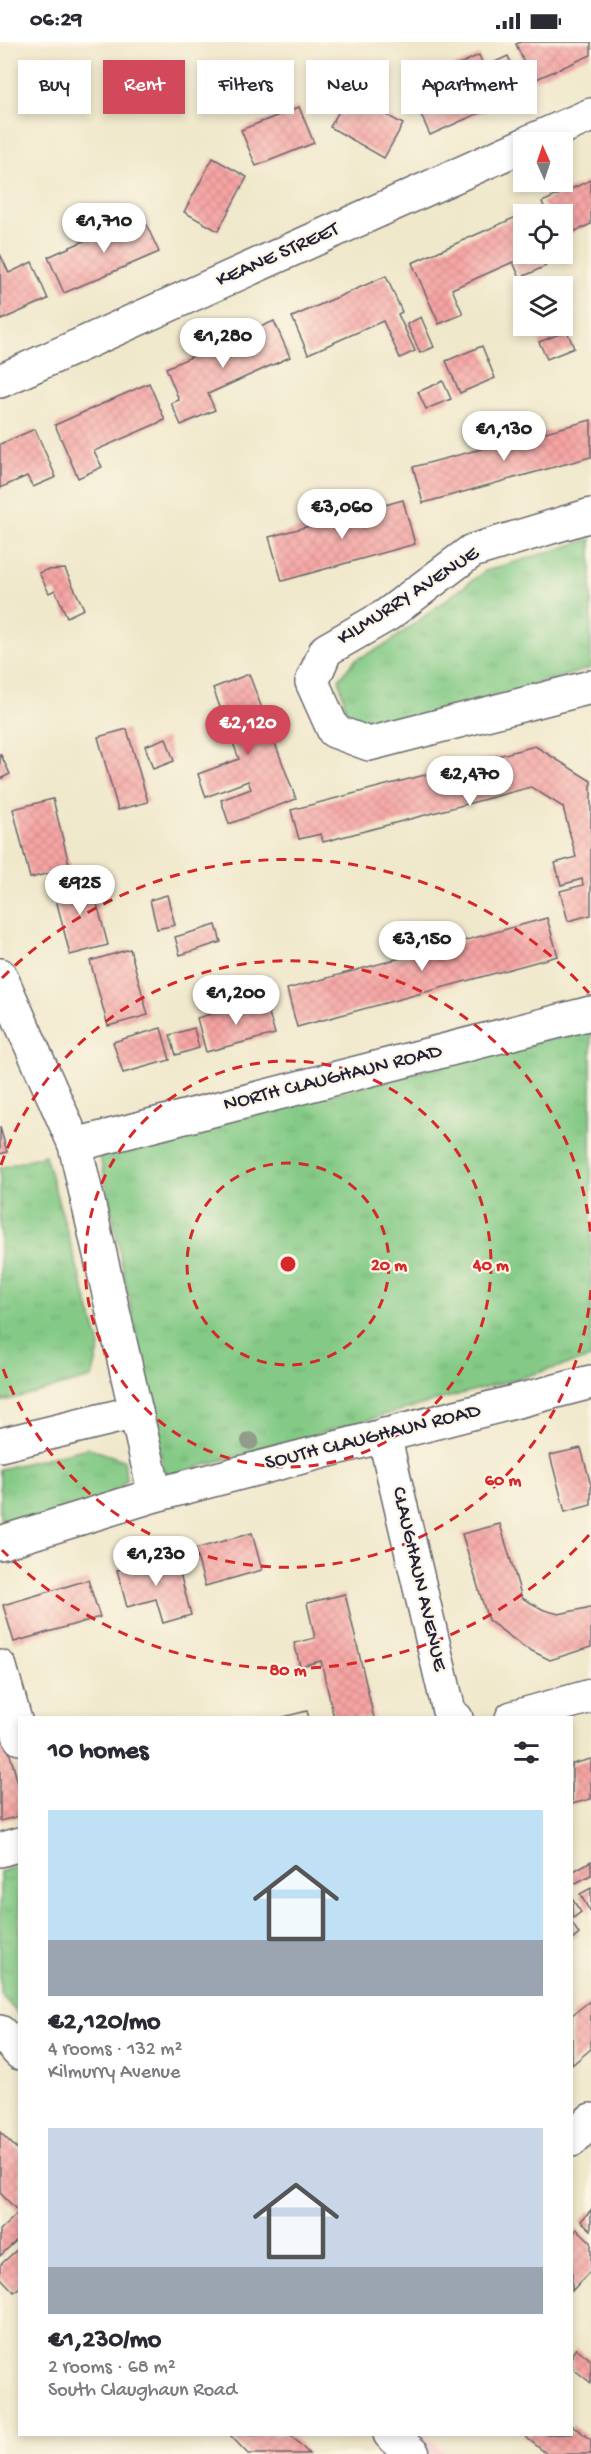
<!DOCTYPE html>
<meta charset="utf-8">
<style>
:root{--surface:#fff;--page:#f2f2f3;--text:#2b2b33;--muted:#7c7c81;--accent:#d1495b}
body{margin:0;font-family:"Gochi Hand",sans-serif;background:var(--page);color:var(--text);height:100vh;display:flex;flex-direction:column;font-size:22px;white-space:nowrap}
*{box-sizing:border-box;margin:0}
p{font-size:20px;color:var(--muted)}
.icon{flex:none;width:33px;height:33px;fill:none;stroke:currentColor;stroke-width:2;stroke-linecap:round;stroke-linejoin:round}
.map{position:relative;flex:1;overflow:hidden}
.drawer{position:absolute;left:18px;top:1674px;width:555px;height:720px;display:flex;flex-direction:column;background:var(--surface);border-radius:0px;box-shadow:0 3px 9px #0003}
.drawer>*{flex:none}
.top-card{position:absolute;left:18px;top:18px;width:555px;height:54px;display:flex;gap:12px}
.needle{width:39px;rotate:357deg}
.buttons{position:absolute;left:513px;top:90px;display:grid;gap:12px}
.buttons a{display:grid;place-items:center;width:60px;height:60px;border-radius:0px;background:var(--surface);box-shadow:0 3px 9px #0003;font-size:30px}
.price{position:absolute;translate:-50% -51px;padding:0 14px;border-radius:21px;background:#fff;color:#222;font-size:20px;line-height:39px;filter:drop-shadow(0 2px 3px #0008)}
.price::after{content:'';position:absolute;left:50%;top:36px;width:18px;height:14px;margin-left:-9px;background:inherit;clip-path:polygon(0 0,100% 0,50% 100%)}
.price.selected{background:var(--accent);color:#fff}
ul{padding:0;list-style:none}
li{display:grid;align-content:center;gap:12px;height:318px;padding:0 30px}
li span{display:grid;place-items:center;height:186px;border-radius:0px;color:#555}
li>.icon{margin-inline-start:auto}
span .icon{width:108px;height:108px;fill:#fffc;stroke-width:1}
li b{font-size:26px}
h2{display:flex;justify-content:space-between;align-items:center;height:72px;padding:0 30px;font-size:26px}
.pill{padding:0 21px;border-radius:0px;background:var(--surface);box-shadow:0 3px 9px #0003;font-size:21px;line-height:54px}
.pill.selected{background:var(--accent);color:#fff}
.status{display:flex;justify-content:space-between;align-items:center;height:42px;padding:0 30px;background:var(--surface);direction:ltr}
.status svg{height:16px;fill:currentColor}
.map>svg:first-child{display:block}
.built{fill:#f7cfd3}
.grass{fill:url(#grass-tufts);stroke:#537660;stroke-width:1.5}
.building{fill:url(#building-cross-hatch)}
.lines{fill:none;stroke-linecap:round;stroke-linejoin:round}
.minor-casing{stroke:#6a676d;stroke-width:36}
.minor{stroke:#fff;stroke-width:33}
.tree{fill:#919c8a}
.ring{fill:none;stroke:#d62828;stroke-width:3;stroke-dasharray:10 8}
.labels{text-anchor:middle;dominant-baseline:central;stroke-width:4.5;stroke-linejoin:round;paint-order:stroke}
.street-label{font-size:21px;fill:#22223b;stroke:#fcf5e5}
.centre{fill:#d62828;stroke:#fcf5e5;stroke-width:3}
.ring-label{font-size:18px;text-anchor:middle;font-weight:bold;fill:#d62828;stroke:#fcf5e5;stroke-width:4.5;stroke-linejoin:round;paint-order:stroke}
</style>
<div class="status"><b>06:29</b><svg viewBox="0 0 49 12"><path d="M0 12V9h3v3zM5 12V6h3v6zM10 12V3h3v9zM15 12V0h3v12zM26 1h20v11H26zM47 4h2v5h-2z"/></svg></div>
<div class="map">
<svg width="591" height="2412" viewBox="0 0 591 2412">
<defs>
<pattern id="grass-tufts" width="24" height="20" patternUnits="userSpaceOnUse" patternTransform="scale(1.5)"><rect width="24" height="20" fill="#84ca86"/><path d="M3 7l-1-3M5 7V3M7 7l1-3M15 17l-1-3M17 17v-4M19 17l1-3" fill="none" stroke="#72ad75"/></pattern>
<pattern id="building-cross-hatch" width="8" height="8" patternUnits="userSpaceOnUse" patternTransform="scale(1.5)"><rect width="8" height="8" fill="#f6a4a3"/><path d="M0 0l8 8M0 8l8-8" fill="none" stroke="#d38d8d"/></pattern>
</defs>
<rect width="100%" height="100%" fill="#fcf5e5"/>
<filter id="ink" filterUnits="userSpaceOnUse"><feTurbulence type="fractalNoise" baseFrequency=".0167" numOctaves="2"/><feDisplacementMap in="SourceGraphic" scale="12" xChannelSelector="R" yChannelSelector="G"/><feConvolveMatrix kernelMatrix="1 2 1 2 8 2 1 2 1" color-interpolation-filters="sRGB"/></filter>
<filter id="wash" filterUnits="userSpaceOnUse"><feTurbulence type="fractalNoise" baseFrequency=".008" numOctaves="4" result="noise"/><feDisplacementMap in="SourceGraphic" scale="24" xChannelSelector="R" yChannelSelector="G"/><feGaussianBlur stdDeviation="1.35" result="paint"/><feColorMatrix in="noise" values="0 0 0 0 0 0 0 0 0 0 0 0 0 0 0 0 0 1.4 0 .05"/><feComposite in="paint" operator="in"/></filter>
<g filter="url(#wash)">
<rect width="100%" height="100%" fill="#f0e8cb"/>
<!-- built -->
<path class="built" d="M 417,2392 L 425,2393 L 447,2412 L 405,2412 Z"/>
<!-- grass -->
<g class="grass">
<path d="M 591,497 L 591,626 L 381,690 L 347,673 L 339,637 L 355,618 L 387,602 L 485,529 Z"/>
<path d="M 591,984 L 591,1316 L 165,1434 L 100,1114 Z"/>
<path d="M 45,1113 L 100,1304 L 92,1336 L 0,1360 L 0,1126 Z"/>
<path d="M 88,1406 L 124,1418 L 126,1438 L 110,1459 L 0,1491 L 0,1427 Z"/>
<path d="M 19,1823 L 20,1823 L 19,1973 L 0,1952 L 0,1830 Z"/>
</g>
<g id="blocks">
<!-- building -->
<g class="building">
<path d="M 521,0 L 591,0 L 591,13 L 532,39 L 516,2 Z"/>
<path d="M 479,13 L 484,25 L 508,14 L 524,51 L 430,93 L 414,57 L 461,36 L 455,24 Z"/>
<path d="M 349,52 L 403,82 L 384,116 L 330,85 Z"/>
<path d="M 299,65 L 314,101 L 256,124 L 241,88 Z"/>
<path d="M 213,116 L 247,135 L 218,189 L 184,170 Z"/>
<path d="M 591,138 L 591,182 L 562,195 L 562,172 L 548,172 L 542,160 Z"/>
<path d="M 523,172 L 524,212 L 540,212 L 546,224 L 520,236 L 513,220 L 452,247 L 463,272 L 439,282 L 412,221 Z"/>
<path d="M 142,173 L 159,210 L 64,251 L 48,215 Z"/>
<path d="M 0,212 L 9,231 L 32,220 L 48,257 L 1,278 Z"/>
<path d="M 386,234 L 402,270 L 398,272 L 415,309 L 400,316 L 383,279 L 308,312 L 292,275 Z"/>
<path d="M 421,275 L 434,305 L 420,311 L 407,282 Z"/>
<path d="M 274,279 L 290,315 L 208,352 L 215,368 L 181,383 L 171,361 L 179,358 L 166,326 Z"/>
<path d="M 567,289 L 574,306 L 547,317 L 539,300 Z"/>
<path d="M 482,304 L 495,336 L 460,351 L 446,319 Z"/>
<path d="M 443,339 L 451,357 L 426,367 L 418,350 Z"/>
<path d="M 149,341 L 165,378 L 94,409 L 102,425 L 78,436 L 55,383 Z"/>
<path d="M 591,378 L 591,415 L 423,461 L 413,425 Z"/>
<path d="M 35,387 L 56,435 L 33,445 L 27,434 L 0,446 L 0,402 Z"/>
<path d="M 403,458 L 415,502 L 282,539 L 269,495 Z"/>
<path d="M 65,527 L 84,567 L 67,575 L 55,548 L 49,551 L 39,531 L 46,528 Z"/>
<path d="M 249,632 L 296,757 L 229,782 L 221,758 L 251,747 L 248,739 L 206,755 L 198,732 L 239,717 L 213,646 Z"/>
<path d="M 127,687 L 148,760 L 118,768 L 98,695 Z"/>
<path d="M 166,696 L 174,719 L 153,727 L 145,704 Z"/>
<path d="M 535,704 L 591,739 L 591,873 L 568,879 L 560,849 L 583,843 L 582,837 L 561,843 L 555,821 L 576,815 L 563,765 L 531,745 L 323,800 L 321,792 L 299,797 L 291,768 Z"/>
<path d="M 0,711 L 10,732 L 0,737 Z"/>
<path d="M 53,757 L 70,826 L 30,836 L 13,767 Z"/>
<path d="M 90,835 L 108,903 L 70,913 L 53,845 Z"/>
<path d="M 167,853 L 175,883 L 157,887 L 150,858 Z"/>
<path d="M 547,876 L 558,914 L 297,985 L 287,947 Z"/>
<path d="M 216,883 L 221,900 L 180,913 L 175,895 Z"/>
<path d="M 130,907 L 148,973 L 108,984 L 90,919 Z"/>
<path d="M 265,957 L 275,992 L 206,1010 L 197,976 Z"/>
<path d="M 161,986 L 170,1018 L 123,1031 L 113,1000 Z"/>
<path d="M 194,986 L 199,1006 L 176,1013 L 170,993 Z"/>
<path d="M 0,1085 L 7,1110 L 0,1112 Z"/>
<path d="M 581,1406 L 591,1443 L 591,1463 L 565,1470 L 550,1413 Z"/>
<path d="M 500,1482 L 522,1556 L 544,1568 L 559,1572 L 591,1565 L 591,1605 L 550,1618 L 524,1605 L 488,1578 L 462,1492 Z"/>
<path d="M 252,1491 L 262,1528 L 205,1544 L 195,1507 Z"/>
<path d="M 175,1512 L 191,1573 L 163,1581 L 156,1557 L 127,1565 L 117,1528 Z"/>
<path d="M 88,1538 L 100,1575 L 14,1600 L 3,1563 Z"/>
<path d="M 345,1552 L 352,1581 L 374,1676 L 334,1676 L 321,1619 L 300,1624 L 294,1601 L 315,1596 L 307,1561 Z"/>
<path d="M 307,1669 L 309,1676 L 283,1676 L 283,1675 Z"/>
<path d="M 3,1688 L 20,1748 L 20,1774 L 0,1779 L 0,1689 Z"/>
<path d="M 591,1717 L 591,1757 L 572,1762 L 572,1722 Z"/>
<path d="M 591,1819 L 591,1833 L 574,1842 L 572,1830 Z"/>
<path d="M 591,1846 L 591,1871 L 580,1852 Z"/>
<path d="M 572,1857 L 581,1870 L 572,1877 Z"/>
<path d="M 572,1881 L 579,1892 L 572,1898 Z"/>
<path d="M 591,1958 L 591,2007 L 572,2023 L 572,1973 Z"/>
<path d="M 0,2090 L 20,2110 L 20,2195 L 0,2214 L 0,2188 L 19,2170 L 0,2151 Z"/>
<path d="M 591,2168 L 591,2188 L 581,2179 Z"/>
<path d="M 577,2187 L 591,2200 L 591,2228 L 572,2249 L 572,2193 Z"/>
<path d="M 20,2205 L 20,2245 L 14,2250 L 0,2235 L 0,2223 Z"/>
<path d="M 576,2306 L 591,2318 L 591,2341 L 572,2326 L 572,2312 Z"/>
<path d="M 572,2383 L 591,2398 L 591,2412 L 547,2412 L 522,2392 L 572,2392 Z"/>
<path d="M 229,2392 L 290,2392 L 309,2412 L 248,2412 Z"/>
</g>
</g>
</g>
<g filter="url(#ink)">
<use href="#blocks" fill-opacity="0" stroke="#6a676d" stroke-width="1.5"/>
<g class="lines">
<defs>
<g id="minor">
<path d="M 529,100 L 591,73"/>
<path d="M 0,339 L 524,103"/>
<path d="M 591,473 L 472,509 L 387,573 L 326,608 L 312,640 L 334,689 L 369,702 L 591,645"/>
<path d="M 0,933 L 75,1103 L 155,1453"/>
<path d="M 75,1103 L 591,971"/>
<path d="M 384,1393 L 450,1673 L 456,1676"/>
<path d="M 0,1403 L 136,1370"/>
<path d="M 0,1501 L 155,1453 L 591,1340"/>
<path d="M 0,1625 L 20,1696"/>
<path d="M 512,1676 L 591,1654"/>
<path d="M 0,1808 L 20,1802"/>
<path d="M 0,1990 L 20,2011"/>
<path d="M 572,2098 L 591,2078"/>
<path d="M 390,2392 L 413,2412"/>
</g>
</defs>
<!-- minor casing -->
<use href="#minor" class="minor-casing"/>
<!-- minor -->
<use href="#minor" class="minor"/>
</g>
<!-- trees -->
<circle class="tree" cx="250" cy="1399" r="9"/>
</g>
<!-- distance rings -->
<g class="ring">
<circle cx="288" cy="1222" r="101"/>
<circle cx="288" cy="1222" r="203"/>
<path d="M591 1248A304 304 0 0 1 1 1321M1 1123A304 304 0 0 1 591 1196"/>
<path d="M589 1493A405 405 0 0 1 2 1508M2 936A405 405 0 0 1 589 951"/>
</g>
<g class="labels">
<!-- street labels -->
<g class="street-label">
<text transform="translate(278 214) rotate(-24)">KEANE STREET</text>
<text transform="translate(409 555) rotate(-33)">KILMURRY AVENUE</text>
<text transform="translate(333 1037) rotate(-14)">NORTH CLAUGHAUN ROAD</text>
<text transform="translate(373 1396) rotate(-14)">SOUTH CLAUGHAUN ROAD</text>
<text transform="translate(418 1537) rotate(77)">CLAUGHAUN AVENUE</text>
</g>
</g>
<circle cx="288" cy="1222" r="9" class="centre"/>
<g class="ring-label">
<text x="389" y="1228">20 m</text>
<text x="491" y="1228">40 m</text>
<text x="503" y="1443">60 m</text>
<text x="288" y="1633">80 m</text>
</g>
</svg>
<div class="buttons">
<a><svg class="needle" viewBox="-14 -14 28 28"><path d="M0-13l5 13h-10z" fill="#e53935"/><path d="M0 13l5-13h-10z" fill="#7c7c81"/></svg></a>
<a><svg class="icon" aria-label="locate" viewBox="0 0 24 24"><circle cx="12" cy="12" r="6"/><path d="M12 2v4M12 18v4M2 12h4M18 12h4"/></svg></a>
<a><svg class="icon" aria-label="layers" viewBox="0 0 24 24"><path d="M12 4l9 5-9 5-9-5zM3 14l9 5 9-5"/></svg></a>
</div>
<b class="price" style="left:104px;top:212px">€1,710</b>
<b class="price" style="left:223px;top:327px">€1,280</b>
<b class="price" style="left:504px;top:420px">€1,130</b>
<b class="price" style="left:342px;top:498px">€3,060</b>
<b class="price selected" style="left:248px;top:714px">€2,120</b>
<b class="price" style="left:470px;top:765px">€2,470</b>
<b class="price" style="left:80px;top:874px">€925</b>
<b class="price" style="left:422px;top:930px">€3,150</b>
<b class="price" style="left:236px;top:984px">€1,200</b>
<b class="price" style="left:156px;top:1545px">€1,230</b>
<div class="top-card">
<a class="pill">Buy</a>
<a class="pill selected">Rent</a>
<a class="pill">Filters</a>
<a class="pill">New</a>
<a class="pill">Apartment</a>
</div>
<section class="drawer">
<h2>10 homes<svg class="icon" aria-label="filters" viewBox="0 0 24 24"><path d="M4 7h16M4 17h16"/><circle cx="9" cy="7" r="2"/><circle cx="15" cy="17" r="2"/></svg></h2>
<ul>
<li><span style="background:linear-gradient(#bfe0f5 70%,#9aa5b1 0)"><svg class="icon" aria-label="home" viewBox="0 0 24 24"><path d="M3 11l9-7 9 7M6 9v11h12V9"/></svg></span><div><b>€2,120/mo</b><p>4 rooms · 132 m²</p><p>Kilmurry Avenue</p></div></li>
<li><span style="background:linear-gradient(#c9d6e8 75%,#9aa5b1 0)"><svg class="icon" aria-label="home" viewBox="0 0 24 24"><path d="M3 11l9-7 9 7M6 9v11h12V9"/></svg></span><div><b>€1,230/mo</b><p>2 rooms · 68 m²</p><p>South Claughaun Road</p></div></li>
</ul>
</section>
</div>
